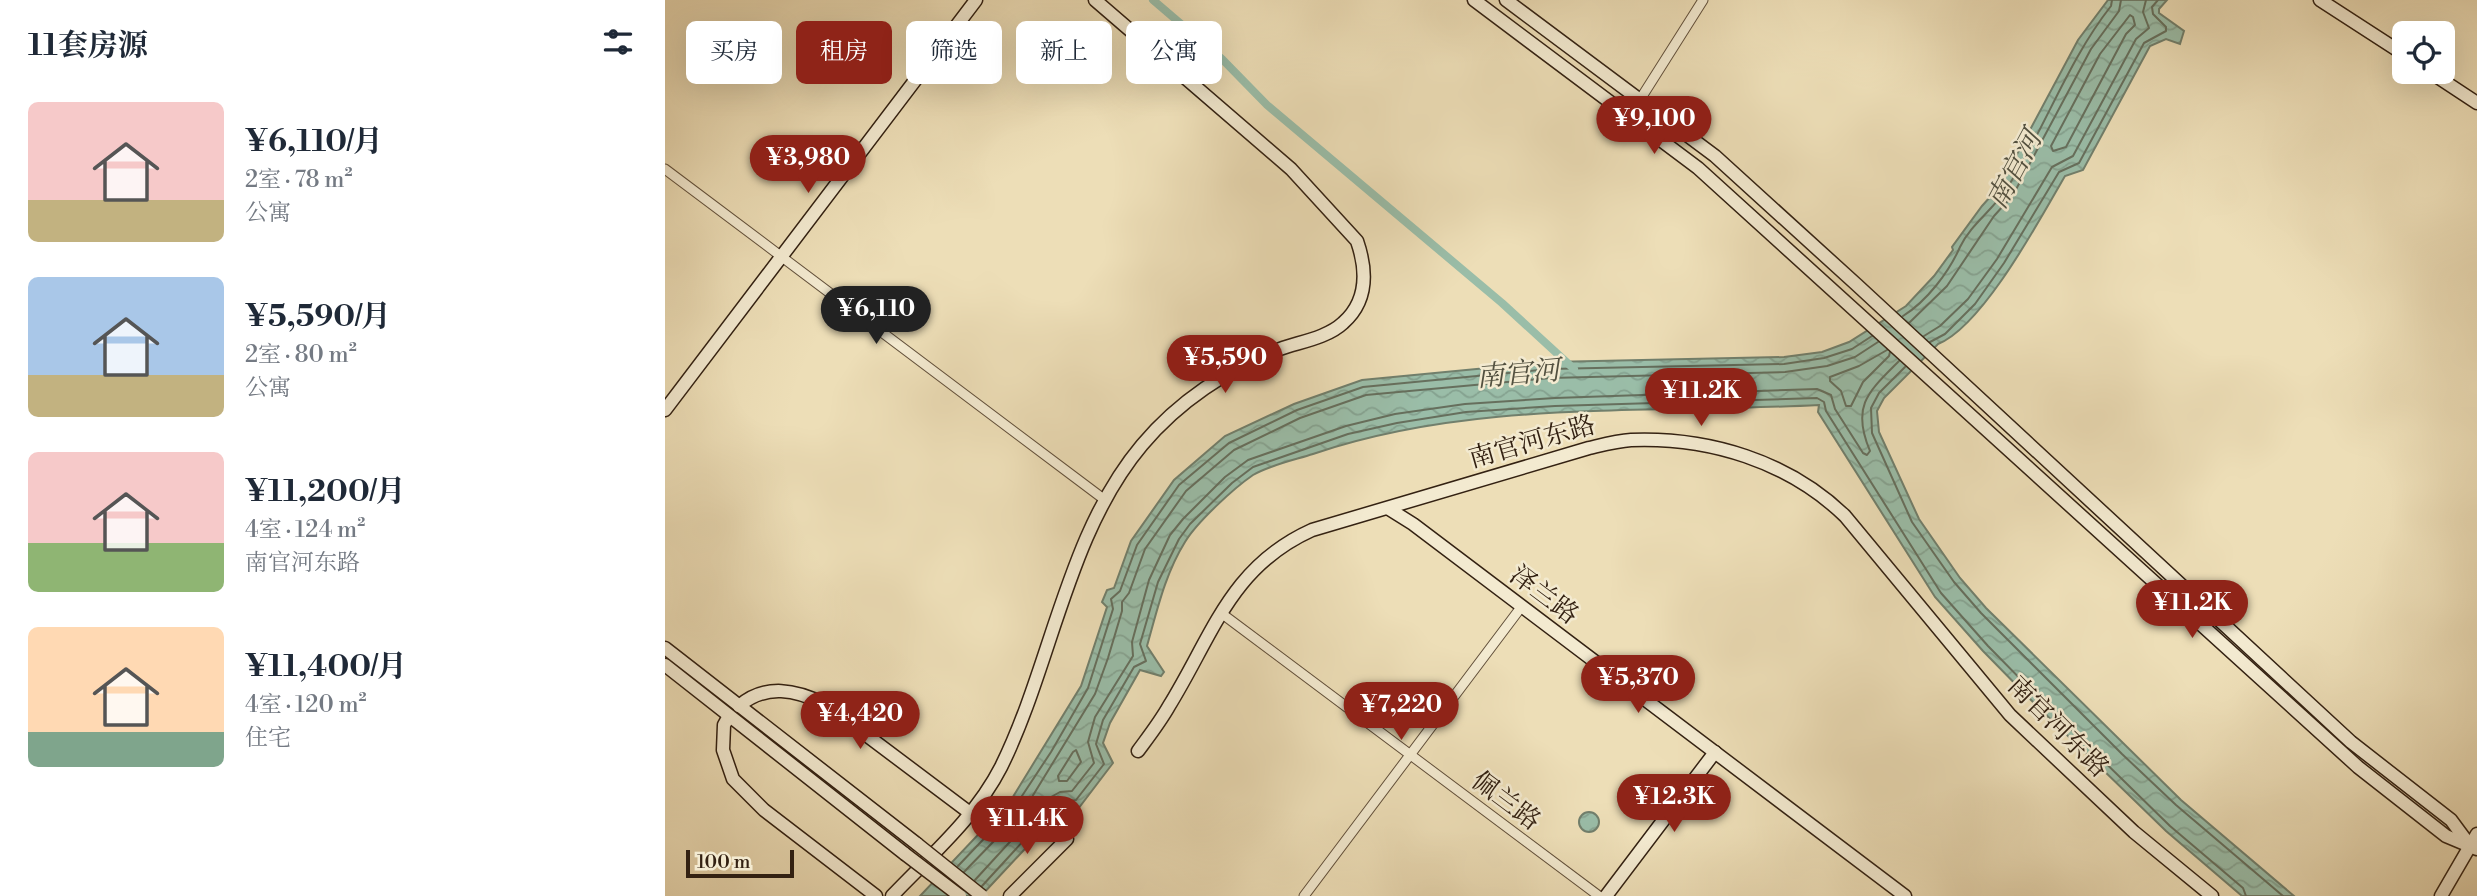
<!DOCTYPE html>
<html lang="zh">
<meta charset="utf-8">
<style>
:root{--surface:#fff;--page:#f2f2f3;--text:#1f2937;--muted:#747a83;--accent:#8f2418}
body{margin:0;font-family:"Libre Bodoni","Noto Serif SC",serif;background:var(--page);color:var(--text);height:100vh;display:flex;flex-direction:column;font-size:26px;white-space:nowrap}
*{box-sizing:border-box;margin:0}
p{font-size:23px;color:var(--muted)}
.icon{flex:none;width:38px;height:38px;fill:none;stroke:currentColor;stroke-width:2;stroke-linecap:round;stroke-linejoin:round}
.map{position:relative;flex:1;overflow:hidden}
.drawer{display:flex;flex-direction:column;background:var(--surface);width:665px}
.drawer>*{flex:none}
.hud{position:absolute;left:21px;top:21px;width:665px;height:63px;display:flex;gap:14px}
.buttons{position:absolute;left:1727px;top:21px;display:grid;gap:14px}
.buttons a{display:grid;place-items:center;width:63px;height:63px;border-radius:10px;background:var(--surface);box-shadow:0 7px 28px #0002;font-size:35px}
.scale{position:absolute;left:21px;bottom:18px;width:108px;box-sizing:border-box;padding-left:7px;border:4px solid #332112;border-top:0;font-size:19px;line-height:24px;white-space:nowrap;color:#332112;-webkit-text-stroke:5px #f3ead0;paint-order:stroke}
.price{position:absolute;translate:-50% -60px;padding:0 16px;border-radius:24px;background:var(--accent);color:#fff;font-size:23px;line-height:46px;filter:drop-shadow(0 2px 4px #0008)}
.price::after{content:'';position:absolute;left:50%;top:42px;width:21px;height:16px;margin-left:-10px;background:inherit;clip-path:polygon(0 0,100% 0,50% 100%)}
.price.selected{background:#222;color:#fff}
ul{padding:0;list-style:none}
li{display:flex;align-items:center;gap:21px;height:175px;padding:0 28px}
li span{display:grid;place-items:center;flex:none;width:196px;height:140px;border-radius:10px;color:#555}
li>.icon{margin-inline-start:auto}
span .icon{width:84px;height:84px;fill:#fffc;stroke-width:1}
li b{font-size:30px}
h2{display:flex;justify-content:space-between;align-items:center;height:84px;padding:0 28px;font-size:30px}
.tag{padding:0 24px;border-radius:10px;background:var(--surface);box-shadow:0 7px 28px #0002;font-size:24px;line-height:63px}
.tag.selected{background:var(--accent);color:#fff}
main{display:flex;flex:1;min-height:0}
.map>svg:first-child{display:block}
.water{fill:url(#water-waves);stroke:#717f6c;stroke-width:2}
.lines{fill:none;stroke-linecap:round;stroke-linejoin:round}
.shore{stroke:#666f5d;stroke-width:2}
.canal{stroke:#9abda8;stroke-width:8}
.street-casing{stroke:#62503b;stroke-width:11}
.secondary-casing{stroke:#332112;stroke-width:15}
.street{stroke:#f3ead0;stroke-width:9}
.secondary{stroke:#f3ead0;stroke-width:12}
.secondary-bridge-casing{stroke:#332112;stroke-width:15;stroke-linecap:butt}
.secondary-bridge{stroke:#f3ead0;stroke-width:12}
.labels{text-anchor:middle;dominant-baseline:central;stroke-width:5;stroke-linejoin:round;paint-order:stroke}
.street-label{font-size:26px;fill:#332112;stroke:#f3ead0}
.water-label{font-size:28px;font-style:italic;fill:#52503f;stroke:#f3ead0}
</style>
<main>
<section class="drawer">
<h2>11套房源<svg class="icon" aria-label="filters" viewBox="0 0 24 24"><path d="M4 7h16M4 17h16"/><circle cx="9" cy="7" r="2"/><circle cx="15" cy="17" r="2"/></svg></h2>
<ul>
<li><span style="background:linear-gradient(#f6c9c9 70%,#c2b280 0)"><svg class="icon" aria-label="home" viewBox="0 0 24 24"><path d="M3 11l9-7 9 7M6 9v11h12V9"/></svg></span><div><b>¥6,110/月</b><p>2室 · 78 m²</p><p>公寓</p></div></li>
<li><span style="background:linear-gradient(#a9c7e8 70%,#c2b280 0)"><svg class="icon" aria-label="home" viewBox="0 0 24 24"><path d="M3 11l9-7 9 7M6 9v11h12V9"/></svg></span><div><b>¥5,590/月</b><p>2室 · 80 m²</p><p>公寓</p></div></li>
<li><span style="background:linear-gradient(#f6c9c9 65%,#8fb573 0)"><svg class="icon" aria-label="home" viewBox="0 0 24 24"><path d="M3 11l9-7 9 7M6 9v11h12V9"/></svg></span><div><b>¥11,200/月</b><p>4室 · 124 m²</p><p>南官河东路</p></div></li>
<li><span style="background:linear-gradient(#ffd9b3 75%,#7fa58c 0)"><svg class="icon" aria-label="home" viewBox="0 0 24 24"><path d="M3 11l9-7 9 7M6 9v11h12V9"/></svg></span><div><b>¥11,400/月</b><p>4室 · 120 m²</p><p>住宅</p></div></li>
</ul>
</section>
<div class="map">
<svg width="1812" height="896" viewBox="0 0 1812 896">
<defs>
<pattern id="water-waves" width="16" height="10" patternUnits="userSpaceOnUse" patternTransform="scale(1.75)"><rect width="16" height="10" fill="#9abda8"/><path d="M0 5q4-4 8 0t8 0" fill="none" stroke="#85a290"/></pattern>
</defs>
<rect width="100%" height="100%" fill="#eddeb7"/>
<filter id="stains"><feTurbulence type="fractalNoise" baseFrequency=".00286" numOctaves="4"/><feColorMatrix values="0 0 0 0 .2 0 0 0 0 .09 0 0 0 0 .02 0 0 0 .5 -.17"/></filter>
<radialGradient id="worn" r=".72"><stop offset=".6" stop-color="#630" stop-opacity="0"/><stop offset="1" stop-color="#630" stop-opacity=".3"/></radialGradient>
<!-- water -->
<g class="water">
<path d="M 1443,0 L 1502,0 L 1494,9 L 1494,13 L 1519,31 L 1515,44 L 1501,39 L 1485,46 L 1418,170 L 1400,176 C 1375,219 1318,326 1273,344 L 1219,398 L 1212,411 L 1214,432 L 1254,519 L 1295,578 L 1321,608 L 1516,800 L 1629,896 L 1577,896 L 1501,831 L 1369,703 L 1318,651 L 1270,597 L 1153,412 L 1154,405 C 985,414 810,399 648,454 C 629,460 605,465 588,475 C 569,488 532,522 520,542 C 500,574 492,611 482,646 L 499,672 L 496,676 L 475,670 L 445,723 L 438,743 L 448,763 L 413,809 L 398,808 L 316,896 L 255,896 L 346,800 L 416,686 L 442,607 L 437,602 L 442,590 L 449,588 L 466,541 L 509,480 L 560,436 L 629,404 L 697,380 L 885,362 L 1119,357 L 1157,352 L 1184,342 L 1241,306 L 1269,276 L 1288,250 L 1287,247 L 1317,206 L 1335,186 L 1413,40 Z"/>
<circle cx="924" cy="822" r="10"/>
</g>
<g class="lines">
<!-- shore -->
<g class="shore">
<path d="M 1465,15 L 1468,17 L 1470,25 L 1461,34 L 1401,147 L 1388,151 L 1386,146 L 1435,54 Z"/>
<path d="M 1238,316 C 1262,301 1284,272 1295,247 C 1306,224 1329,209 1342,188 C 1380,129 1402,62 1446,6 L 1447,0"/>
<path d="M 1244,323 L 1282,286 L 1329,216 L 1348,195 L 1426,49 L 1454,11 L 1456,0"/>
<path d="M 1259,336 L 1275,326 L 1303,299 L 1332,259 L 1387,167 L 1408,156 L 1471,39 L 1484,28 L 1478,12 L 1481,0"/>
<path d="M 1265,342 L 1280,334 L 1310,304 L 1339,263 L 1394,172 L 1414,163 L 1479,43 L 1501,31 L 1501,27 L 1488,14 L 1487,7 L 1493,0"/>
<path d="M 1222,350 L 1194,366 L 1165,377 L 1165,381 L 1176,391 L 1181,406 L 1186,406 L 1198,382 L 1224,356 L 1225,352"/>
<path d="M 1240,367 L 1214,393 L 1206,408 L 1207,433 L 1247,522 L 1289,582 L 1316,613 L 1457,754 L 1511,805 L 1618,896"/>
<path d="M 411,750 L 416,762 L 402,781 L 394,781 L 393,776 L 408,752 Z"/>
<path d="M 293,866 L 351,805 L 386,752 L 423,688 L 448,609 L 446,599 L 455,591 L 472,545 L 514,485 L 564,443 L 632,410 L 698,387 L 885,369 L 1119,364 L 1159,358 L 1187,349 L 1207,336"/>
<path d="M 299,872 L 359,810 L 430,694 L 443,658 L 457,611 L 457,602 L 464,593 L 480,549 L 521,491 L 569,450 L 635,418 L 701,395 L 885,378 L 1120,372 L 1162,366 L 1190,357 L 1213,342"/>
<path d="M 310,880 L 386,797 L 395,792 L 407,791 L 429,763 L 423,742 L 430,717 L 468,656 L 467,642 L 484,580 L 505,535 L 518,519 L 560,477 L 583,460 L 681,426 L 730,414 L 800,404 L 890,398 L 1152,389 L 1166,395 L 1170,409 L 1198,453 L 1202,455 L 1205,451 C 1186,406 1203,392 1234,361"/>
<path d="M 317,886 L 393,803 L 411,800 L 439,764 L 431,744 L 438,720 L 469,667 L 481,661 L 475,644 L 493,582 L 514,539 L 525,524 L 567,483 L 588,467 L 683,434 L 732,423 L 801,412 L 890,406 L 1152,398 L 1159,402 L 1161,411 L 1276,593 L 1323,646 L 1374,698 L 1505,826 L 1578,888 L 1581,896"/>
</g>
<!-- canal -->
<path class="canal" d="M 488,0 L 557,59 L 602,105 L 837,303 L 909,369"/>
<defs>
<g id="street">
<path d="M 964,117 L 1038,0"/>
<path d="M 0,169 L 440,500"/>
<path d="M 556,613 L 934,896"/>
<path d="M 639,896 L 857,606"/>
</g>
<g id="secondary">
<path d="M 809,0 L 1033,168 L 1693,767 L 1781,836 L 1812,849"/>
<path d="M 841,0 L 1050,156 L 1192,285 L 1686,742 L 1786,820 L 1803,843"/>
<path d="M 1655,0 L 1740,55"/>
<path d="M 1765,72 L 1812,103"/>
<path d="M 0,410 L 311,0"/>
<path d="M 724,509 L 748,524 L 1240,896"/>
<path d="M 0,648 L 252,844"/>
<path d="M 0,665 L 240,854"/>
<path d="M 74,706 C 101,683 131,690 160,704 L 305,813"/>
<path d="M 64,716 L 59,725 L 58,750 L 68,779 L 99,810 L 211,896"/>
<path d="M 473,751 C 484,736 495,722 504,706 C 548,635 565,567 647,530 L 924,448 C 937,445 952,441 966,440 C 1044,437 1123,461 1180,516 L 1345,715 L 1469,832 L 1547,896"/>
<path d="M 227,896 C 265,856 310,818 336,767 C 387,664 402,534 477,445 C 513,402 562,369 615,349 C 634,342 662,338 678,323 C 703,301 702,270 692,241 L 626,169 L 430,0"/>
<path d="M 345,896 L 402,839"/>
<path d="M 941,896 L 1050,752"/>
<path d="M 1776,896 L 1812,834"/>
</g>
</defs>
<!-- street casing -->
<use href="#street" class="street-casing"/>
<!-- secondary casing -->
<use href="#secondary" class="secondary-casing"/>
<!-- street -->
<use href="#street" class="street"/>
<!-- secondary -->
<use href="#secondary" class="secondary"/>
<defs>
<g id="secondary-bridge">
<path d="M 252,844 L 317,896"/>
<path d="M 240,854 L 295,896"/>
</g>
</defs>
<!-- secondary-bridge casing -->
<use href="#secondary-bridge" class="secondary-bridge-casing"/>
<!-- secondary-bridge -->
<use href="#secondary-bridge" class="secondary-bridge"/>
</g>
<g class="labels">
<!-- street labels -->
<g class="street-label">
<text transform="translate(867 442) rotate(-16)">南官河东路</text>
<text transform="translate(879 595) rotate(37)">泽兰路</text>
<text transform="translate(1393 727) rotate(45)">南官河东路</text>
<text transform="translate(841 801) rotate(37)">佩兰路</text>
</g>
<!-- water labels -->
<g class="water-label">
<text transform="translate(1350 170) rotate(-62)">南官河</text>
<text transform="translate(853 374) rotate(-5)">南官河</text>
</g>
</g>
<rect width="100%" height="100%" filter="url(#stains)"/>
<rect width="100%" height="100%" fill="url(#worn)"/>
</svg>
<div class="buttons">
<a><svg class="icon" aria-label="locate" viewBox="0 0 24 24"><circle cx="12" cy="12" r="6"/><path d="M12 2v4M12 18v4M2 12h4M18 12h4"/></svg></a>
</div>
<div class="scale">100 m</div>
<b class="price" style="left:989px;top:156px">¥9,100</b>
<b class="price" style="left:143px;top:195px">¥3,980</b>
<b class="price selected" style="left:211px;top:346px">¥6,110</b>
<b class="price" style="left:560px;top:395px">¥5,590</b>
<b class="price" style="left:1036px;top:428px">¥11.2K</b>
<b class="price" style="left:1527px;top:640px">¥11.2K</b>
<b class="price" style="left:973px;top:715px">¥5,370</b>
<b class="price" style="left:736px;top:742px">¥7,220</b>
<b class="price" style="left:195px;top:751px">¥4,420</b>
<b class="price" style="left:1009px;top:834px">¥12.3K</b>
<b class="price" style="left:362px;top:856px">¥11.4K</b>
<div class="hud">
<a class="tag">买房</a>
<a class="tag selected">租房</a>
<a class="tag">筛选</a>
<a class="tag">新上</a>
<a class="tag">公寓</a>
</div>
</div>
</main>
